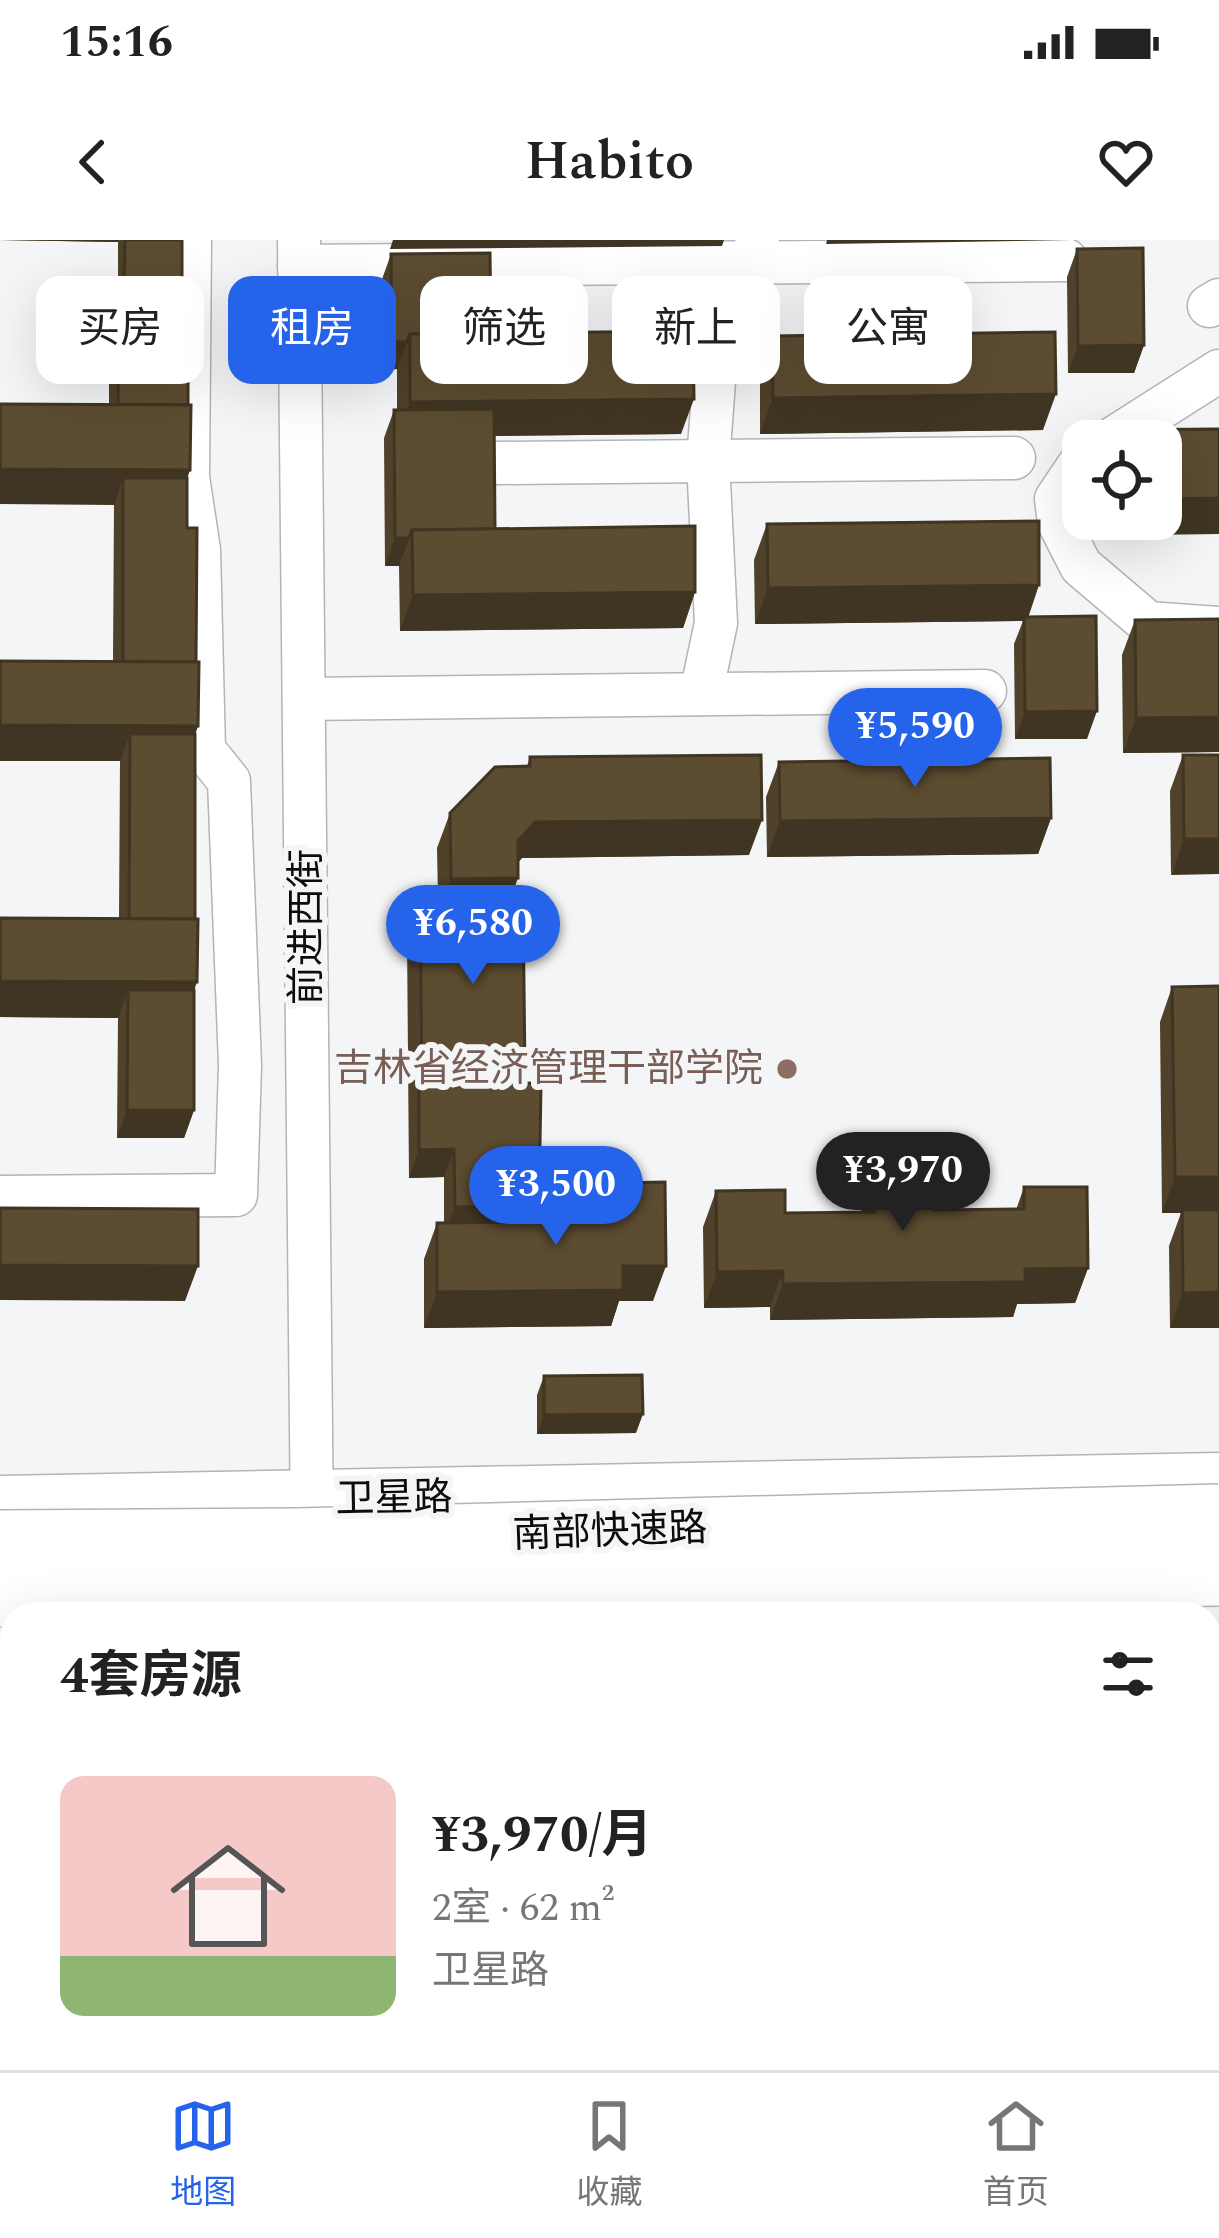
<!DOCTYPE html>
<html lang="zh">
<meta charset="utf-8">
<style>
:root{--surface:#fff;--page:#f2f2f2;--text:#222;--muted:#767676;--line:#e0e0e0;--accent:#2563eb}
body{margin:0;font-family:Spectral,"Noto Sans SC",serif;background:var(--page);color:var(--text);height:100vh;display:flex;flex-direction:column;font-size:45px;white-space:nowrap}
*{box-sizing:border-box;margin:0}
p{font-size:39px;color:var(--muted)}
.icon{flex:none;width:66px;height:66px;fill:none;stroke:currentColor;stroke-width:2;stroke-linecap:round;stroke-linejoin:round}
.map{position:relative;flex:1;overflow:hidden}
.sheet{position:absolute;left:0px;top:1362px;width:1221px;height:468px;display:flex;flex-direction:column;background:var(--surface);border-radius:36px 36px 0 0;box-shadow:0 12px 48px #0002}
.sheet>*{flex:none}
.top-card{position:absolute;left:36px;top:36px;width:1149px;height:108px;display:flex;gap:24px}
.buttons{position:absolute;left:1062px;top:180px;display:grid;gap:24px}
.buttons a{display:grid;place-items:center;width:120px;height:120px;border-radius:24px;background:var(--surface);box-shadow:0 12px 48px #0002;font-size:60px}
.price{position:absolute;translate:-50% -102px;padding:0 27px;border-radius:42px;background:var(--accent);color:#fff;font-size:39px;line-height:78px;filter:drop-shadow(0 3px 6px #0008)}
.price::after{content:'';position:absolute;left:50%;top:72px;width:36px;height:27px;margin-left:-18px;background:inherit;clip-path:polygon(0 0,100% 0,50% 100%)}
.price.current{background:#222;color:#fff}
ul{padding:0;list-style:none}
li{display:flex;align-items:center;gap:36px;height:300px;padding:0 60px}
li+li{border-top:3px solid var(--line)}
li span{display:grid;place-items:center;flex:none;width:336px;height:240px;border-radius:24px;color:#555}
li>.icon{margin-inline-start:auto}
span .icon{width:144px;height:144px;fill:#fffc;stroke-width:1}
li b{font-size:51px}
h2{display:flex;justify-content:space-between;align-items:center;height:144px;padding:0 60px;font-size:51px}
.pill{padding:0 42px;border-radius:24px;background:var(--surface);box-shadow:0 12px 48px #0002;font-size:42px;line-height:108px}
.pill.current{background:var(--accent);color:#fff}
.status{display:flex;justify-content:space-between;align-items:center;height:84px;padding:0 60px;background:var(--surface);direction:ltr}
.status svg{height:33px;fill:currentColor}
header{display:flex;justify-content:space-between;align-items:center;height:156px;padding:0 60px;background:var(--surface);font-size:54px;font-weight:600}
.tabs{display:flex;justify-content:space-around;align-items:center;height:168px;border-top:3px solid var(--line);background:var(--surface);font-size:33px;color:var(--muted)}
.tabs a{display:grid;justify-items:center;gap:6px}
.tabs .current{color:var(--accent)}
.map>svg:first-child{display:block}
.lines{fill:none;stroke-linecap:round;stroke-linejoin:round}
.minor-casing{stroke:#b3b4b5;stroke-width:45}
.major-casing{stroke:#b3b4b5;stroke-width:57}
.minor{stroke:#fff;stroke-width:42}
.major{stroke:#fff;stroke-width:54}
.tram{stroke:#323333;stroke-width:3}
.highway-bridge-casing{stroke:#b3b4b5;stroke-width:66;stroke-linecap:butt}
.highway-bridge{stroke:#fff;stroke-width:63}
.wall{fill:#4f412a}
.shaded-wall{fill:#403522}
.building{fill:#5c4c31;stroke:#403522;stroke-width:3}
.education-dot{fill:#8d6e63;stroke:#f4f5f6;stroke-width:4.5}
.labels{text-anchor:middle;dominant-baseline:central;stroke-width:12;stroke-linejoin:round;paint-order:stroke}
.street-label{font-size:39px;fill:#0b0c0c;stroke:#f4f5f6}
.education-label{font-size:39px;fill:#785e54;stroke:#f4f5f6;text-anchor:end}
</style>
<div class="status"><b>15:16</b><svg viewBox="0 0 49 12"><path d="M0 12V9h3v3zM5 12V6h3v6zM10 12V3h3v9zM15 12V0h3v12zM26 1h20v11H26zM47 4h2v5h-2z"/></svg></div>
<header><svg class="icon" aria-label="back" viewBox="0 0 24 24"><path d="M15 5l-7 7 7 7"/></svg>Habito<svg class="icon" aria-label="heart" viewBox="0 0 24 24"><path d="M12 20l-8-8c-3-5 5-10 8-4 3-6 11-1 8 4z"/></svg></header>
<div class="map">
<svg width="1219" height="1830" viewBox="0 0 1219 1830">
<rect width="100%" height="100%" fill="#f4f5f6"/>
<g class="lines">
<defs>
<g id="minor">
<path d="M 299,0 L 312,1289"/>
<path d="M 299,26 L 1066,20"/>
<path d="M 1209,66 L 1219,60"/>
<path d="M 1109,201 L 1219,131"/>
<path d="M 1083,219 L 1056,259 L 1059,283 L 1081,326 L 1148,383 L 1219,388"/>
<path d="M 496,223 L 1014,218"/>
<path d="M 701,454 L 716,383 L 708,221 L 716,115 L 758,0"/>
<path d="M 306,459 L 985,451"/>
<path d="M 0,957 L 236,955 L 240,825 L 229,541 L 204,510 L 199,310 L 188,237 L 190,0"/>
<path d="M 764,1818 L 765,1830"/>
<path d="M 913,1818 L 914,1830"/>
<path d="M 1172,1818 L 1172,1830"/>
</g>
<g id="major">
<path d="M 0,1263 L 1219,1240"/>
<path d="M 1209,1477 L 1219,1476"/>
<path d="M 0,1481 L 12,1483"/>
</g>
</defs>
<!-- minor casing -->
<use href="#minor" class="minor-casing"/>
<!-- major casing -->
<use href="#major" class="major-casing"/>
<!-- minor -->
<use href="#minor" class="minor"/>
<!-- major -->
<use href="#major" class="major"/>
<!-- tram -->
<path class="tram" d="M 1209,1436 L 1219,1436"/>
<defs>
<g id="highway-bridge">
<path d="M 0,1302 L 297,1300 L 1219,1276"/>
<path d="M 0,1355 L 1219,1334"/>
</g>
</defs>
<!-- highway-bridge casing -->
<use href="#highway-bridge" class="highway-bridge-casing"/>
<!-- highway-bridge -->
<use href="#highway-bridge" class="highway-bridge"/>
</g>
<!-- wall -->
<g class="wall">
<path d="M 0,0 L 182,0 L 175,67 L 118,66 L 118,2 Z"/>
<path d="M 1077,9 L 1144,105 L 1134,133 L 1068,133 L 1067,37 Z"/>
<path d="M 391,14 L 491,93 L 681,194 L 494,196 L 495,289 L 695,352 L 683,388 L 400,391 L 399,326 L 385,326 L 384,198 L 394,170 L 397,170 L 397,129 L 382,130 L 381,42 Z"/>
<path d="M 119,95 L 188,165 L 190,230 L 187,238 L 187,288 L 198,486 L 195,494 L 194,870 L 184,898 L 117,898 L 118,778 L 0,777 L 0,678 L 119,679 L 120,521 L 0,521 L 0,421 L 113,421 L 114,265 L 109,164 L 109,123 Z"/>
<path d="M 772,96 L 1043,190 L 760,194 L 760,131 Z"/>
<path d="M 1219,189 L 1219,294 L 1089,295 L 1089,279 L 1161,279 L 1161,201 L 1097,201 L 1101,190 Z"/>
<path d="M 767,284 L 1028,377 L 1087,499 L 1015,499 L 1014,404 L 1023,381 L 755,384 L 754,320 Z"/>
<path d="M 1219,379 L 1219,512 L 1123,513 L 1122,415 L 1135,380 Z"/>
<path d="M 1183,515 L 1219,515 L 1171,635 L 1170,551 Z"/>
<path d="M 530,517 L 749,615 L 522,618 L 518,622 L 511,659 L 525,835 L 522,843 L 539,966 L 533,982 L 600,981 L 613,943 L 653,1061 L 619,1061 L 611,1086 L 424,1088 L 424,1019 L 437,983 L 444,983 L 444,937 L 409,938 L 407,696 L 420,660 L 438,660 L 437,608 L 450,573 L 527,526 Z"/>
<path d="M 779,522 L 1051,578 L 1038,614 L 767,617 L 766,557 Z"/>
<path d="M 1219,746 L 1219,1088 L 1170,1088 L 1169,1006 L 1181,973 L 1162,973 L 1160,782 L 1172,747 Z"/>
<path d="M 874,912 L 934,970 L 1016,970 L 1024,947 L 1088,1028 L 1075,1063 L 1017,1064 L 1013,1077 L 770,1080 L 770,1067 L 704,1068 L 703,987 L 716,951 L 785,973 L 861,972 L 861,948 Z"/>
<path d="M 544,1136 L 636,1193 L 537,1194 L 537,1155 Z"/>
<path d="M 12,1555 L 12,1743 L 2,1743 L 0,1588 Z"/>
<rect x="344" y="1818" width="74" height="12"/>
<path d="M 427,1818 L 751,1818 L 752,1830 L 425,1830 Z"/>
<path d="M 824,1818 L 912,1818 L 913,1830 L 825,1830 Z"/>
</g>
<!-- shaded-wall -->
<g class="shaded-wall">
<path d="M 0,0 L 118,0 L 118,2 Z"/>
<path d="M 393,0 L 724,0 L 722,6 L 390,9 Z"/>
<path d="M 827,0 L 1072,0 L 826,4 Z"/>
<path d="M 124,48 L 182,48 L 175,67 L 118,66 Z"/>
<path d="M 392,102 L 407,102 L 397,129 L 382,130 Z"/>
<path d="M 1144,105 L 1134,133 L 1068,133 L 1078,106 Z"/>
<path d="M 1056,154 L 1043,190 L 760,194 L 773,158 Z"/>
<path d="M 694,159 L 681,194 L 397,197 L 410,162 Z"/>
<path d="M 0,229 L 190,230 L 177,265 L 123,238 L 114,265 L 0,264 Z"/>
<path d="M 1219,258 L 1219,294 L 1089,295 L 1095,279 L 1161,279 L 1161,259 Z"/>
<path d="M 395,298 L 409,298 L 399,326 L 385,326 Z"/>
<path d="M 1039,345 L 1027,381 L 1024,377 L 1023,381 L 755,384 L 768,348 Z"/>
<path d="M 695,352 L 683,388 L 400,391 L 413,355 Z"/>
<path d="M 1097,471 L 1087,499 L 1015,499 L 1025,472 Z"/>
<path d="M 1219,477 L 1219,512 L 1123,513 L 1136,478 Z"/>
<path d="M 0,485 L 198,486 L 185,522 L 130,494 L 120,521 L 0,521 Z"/>
<path d="M 1051,578 L 1038,614 L 767,617 L 780,581 Z"/>
<path d="M 762,580 L 749,615 L 522,618 L 505,636 L 518,601 L 535,582 Z"/>
<path d="M 1184,599 L 1219,599 L 1219,634 L 1171,635 Z"/>
<path d="M 518,638 L 505,674 L 438,674 L 451,639 Z"/>
<path d="M 0,741 L 197,742 L 184,778 L 128,750 L 118,778 L 0,777 Z"/>
<path d="M 525,835 L 512,871 L 419,844 L 422,836 Z"/>
<path d="M 127,870 L 194,870 L 184,898 L 117,898 Z"/>
<path d="M 454,909 L 444,937 L 409,938 L 419,910 Z"/>
<path d="M 1175,937 L 1219,937 L 1219,972 L 1162,973 Z"/>
<path d="M 539,966 L 529,993 L 445,994 L 455,967 Z"/>
<path d="M 0,1025 L 198,1026 L 185,1061 L 0,1060 Z"/>
<path d="M 623,1026 L 666,1026 L 653,1061 L 619,1061 L 611,1086 L 424,1088 L 437,1052 Z"/>
<path d="M 1088,1028 L 1075,1063 L 1017,1064 L 1013,1077 L 770,1080 L 783,1044 L 1025,1029 Z"/>
<path d="M 783,1031 L 770,1067 L 704,1068 L 717,1032 Z"/>
<path d="M 1219,1052 L 1219,1088 L 1170,1088 L 1183,1053 Z"/>
<path d="M 643,1174 L 636,1193 L 537,1194 L 544,1175 Z"/>
<path d="M 12,1717 L 12,1743 L 2,1743 Z"/>
<path d="M 687,1820 L 684,1830 L 461,1830 L 463,1826 Z"/>
</g>
<!-- building -->
<g class="building">
<path d="M 125,0 L 182,0 L 182,48 L 124,48 Z"/>
<path d="M 1143,8 L 1144,105 L 1078,106 L 1077,9 Z"/>
<path d="M 490,13 L 491,93 L 410,94 L 407,102 L 392,102 L 391,14 Z"/>
<path d="M 693,91 L 694,159 L 410,162 L 410,94 Z"/>
<path d="M 1055,92 L 1056,154 L 773,158 L 772,96 Z"/>
<path d="M 119,95 L 188,96 L 188,165 L 118,164 Z"/>
<path d="M 0,164 L 191,165 L 190,230 L 0,229 Z"/>
<path d="M 494,169 L 495,289 L 412,290 L 409,298 L 395,298 L 394,170 Z"/>
<path d="M 1219,189 L 1219,258 L 1161,259 L 1161,201 L 1101,201 L 1101,190 Z"/>
<path d="M 123,238 L 187,238 L 187,288 L 197,288 L 196,422 L 123,421 Z"/>
<path d="M 1039,281 L 1039,345 L 768,348 L 767,284 Z"/>
<path d="M 695,286 L 695,352 L 413,355 L 412,290 Z"/>
<path d="M 1096,376 L 1097,471 L 1025,472 L 1024,377 Z"/>
<path d="M 1219,379 L 1219,477 L 1136,478 L 1135,380 Z"/>
<path d="M 0,421 L 199,422 L 198,486 L 0,485 Z"/>
<path d="M 130,494 L 195,494 L 195,679 L 129,679 Z"/>
<path d="M 761,515 L 762,580 L 535,582 L 518,601 L 518,638 L 451,639 L 450,573 L 495,527 L 530,526 L 530,517 Z"/>
<path d="M 1183,515 L 1219,515 L 1219,599 L 1184,599 Z"/>
<path d="M 1050,518 L 1051,578 L 780,581 L 779,522 Z"/>
<path d="M 523,658 L 525,835 L 422,836 L 420,660 Z"/>
<path d="M 0,678 L 198,679 L 197,742 L 0,741 Z"/>
<path d="M 1219,746 L 1219,937 L 1175,937 L 1172,747 Z"/>
<path d="M 128,750 L 194,750 L 194,870 L 127,870 Z"/>
<path d="M 541,843 L 539,966 L 455,967 L 454,909 L 419,910 L 419,844 Z"/>
<path d="M 933,911 L 934,970 L 1024,969 L 1024,947 L 1087,947 L 1088,1028 L 1025,1029 L 1025,1042 L 783,1044 L 783,1031 L 717,1032 L 716,951 L 785,950 L 785,973 L 875,972 L 874,912 Z"/>
<path d="M 665,942 L 666,1026 L 623,1026 L 623,1050 L 437,1052 L 437,983 L 613,981 L 613,943 Z"/>
<path d="M 0,968 L 198,969 L 198,1026 L 0,1025 Z"/>
<path d="M 1182,970 L 1219,970 L 1219,1052 L 1183,1053 Z"/>
<path d="M 642,1135 L 643,1174 L 544,1175 L 544,1136 Z"/>
<path d="M 12,1789 L 12,1818 L 320,1818 L 320,1830 L 0,1830 L 0,1790 Z"/>
<rect x="355" y="1818" width="63" height="12"/>
<path d="M 438,1818 L 751,1818 L 752,1830 L 688,1830 L 687,1820 L 463,1826 L 463,1830 L 438,1830 Z"/>
<path d="M 844,1818 L 912,1818 L 913,1830 L 845,1830 Z"/>
</g>
<!-- markers -->
<circle class="education-dot" cx="787" cy="829" r="12"/>
<g class="labels">
<!-- street labels -->
<g class="street-label">
<text transform="translate(307 687) rotate(-90)">前进西街</text>
<text transform="translate(394 1259) rotate(-1)">卫星路</text>
<text transform="translate(610 1292) rotate(-2)">南部快速路</text>
</g>
<!-- education labels -->
<g class="education-label">
<text x="763" y="829">吉林省经济管理干部学院</text>
</g>
</g>
</svg>
<div class="buttons">
<a><svg class="icon" aria-label="locate" viewBox="0 0 24 24"><circle cx="12" cy="12" r="6"/><path d="M12 2v4M12 18v4M2 12h4M18 12h4"/></svg></a>
</div>
<b class="price" style="left:915px;top:550px">¥5,590</b>
<b class="price" style="left:473px;top:747px">¥6,580</b>
<b class="price current" style="left:903px;top:994px">¥3,970</b>
<b class="price" style="left:556px;top:1008px">¥3,500</b>
<div class="top-card">
<a class="pill">买房</a>
<a class="pill current">租房</a>
<a class="pill">筛选</a>
<a class="pill">新上</a>
<a class="pill">公寓</a>
</div>
<section class="sheet">
<h2>4套房源<svg class="icon" aria-label="filters" viewBox="0 0 24 24"><path d="M4 7h16M4 17h16"/><circle cx="9" cy="7" r="2"/><circle cx="15" cy="17" r="2"/></svg></h2>
<ul>
<li><span style="background:linear-gradient(#f6c9c9 75%,#8fb573 0)"><svg class="icon" aria-label="home" viewBox="0 0 24 24"><path d="M3 11l9-7 9 7M6 9v11h12V9"/></svg></span><div><b>¥3,970/月</b><p>2室 · 62 m²</p><p>卫星路</p></div></li>
</ul>
</section>
</div>
<nav class="tabs">
<a class="current"><svg class="icon" aria-label="map" viewBox="0 0 24 24"><path d="M3 6l6-2 6 2 6-2v14l-6 2-6-2-6 2zM9 4v14M15 6v14"/></svg>地图</a>
<a><svg class="icon" aria-label="saved" viewBox="0 0 24 24"><path d="M7 4h10v16l-5-4-5 4z"/></svg>收藏</a>
<a><svg class="icon" aria-label="home" viewBox="0 0 24 24"><path d="M3 11l9-7 9 7M6 9v11h12V9"/></svg>首页</a>
</nav>
